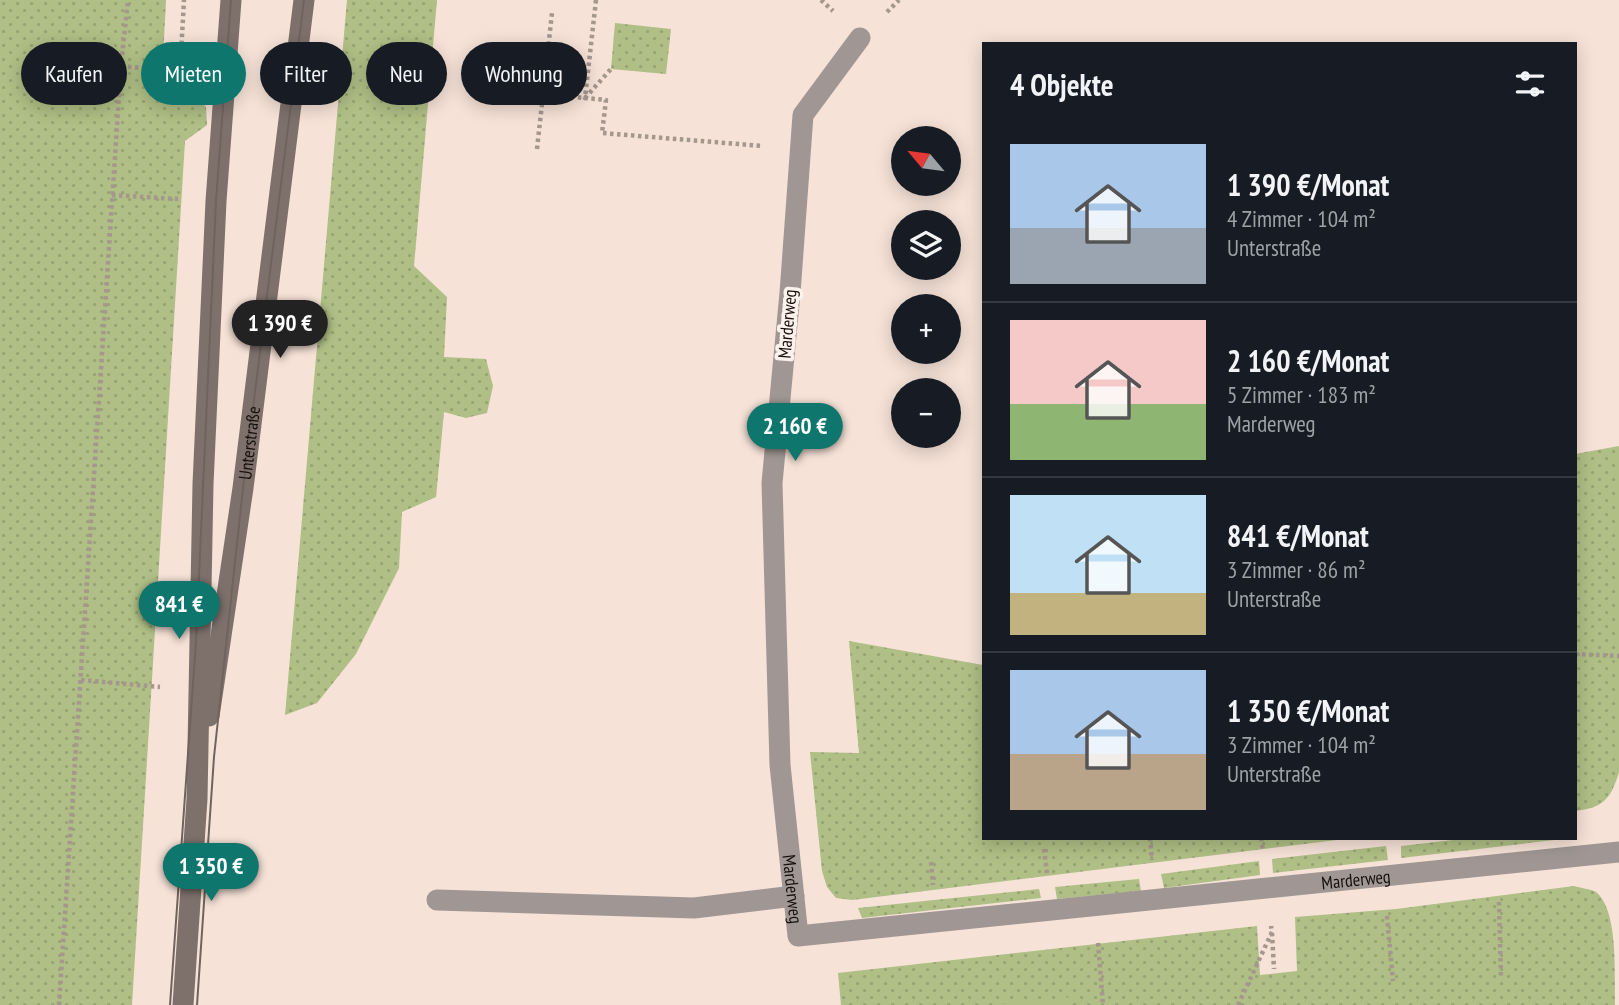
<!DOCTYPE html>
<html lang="de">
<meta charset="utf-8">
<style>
:root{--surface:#171b24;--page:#20242c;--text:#f1f3f6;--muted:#9ea1a6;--line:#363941;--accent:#0f766e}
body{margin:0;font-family:"PT Sans Narrow",sans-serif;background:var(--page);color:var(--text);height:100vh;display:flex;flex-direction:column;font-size:26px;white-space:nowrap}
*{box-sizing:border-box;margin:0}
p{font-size:23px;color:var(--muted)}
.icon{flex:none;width:38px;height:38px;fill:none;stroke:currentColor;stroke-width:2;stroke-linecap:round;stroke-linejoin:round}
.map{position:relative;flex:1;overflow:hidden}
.sheet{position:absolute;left:982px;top:42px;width:595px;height:798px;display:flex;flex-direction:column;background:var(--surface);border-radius:0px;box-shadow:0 4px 18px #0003}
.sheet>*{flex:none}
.guide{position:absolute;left:21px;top:42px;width:665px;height:63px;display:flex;gap:14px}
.needle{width:46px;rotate:299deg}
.buttons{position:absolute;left:891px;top:126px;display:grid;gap:14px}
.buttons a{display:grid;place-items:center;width:70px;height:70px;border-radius:50%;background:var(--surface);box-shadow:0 4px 18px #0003;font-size:35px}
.price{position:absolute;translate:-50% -60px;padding:0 16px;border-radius:24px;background:var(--accent);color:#fff;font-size:23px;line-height:46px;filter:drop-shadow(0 2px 4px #0008)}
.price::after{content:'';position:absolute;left:50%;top:42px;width:21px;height:16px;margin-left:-10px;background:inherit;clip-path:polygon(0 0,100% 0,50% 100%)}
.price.current{background:#222;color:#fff}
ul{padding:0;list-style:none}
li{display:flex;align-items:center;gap:21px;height:175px;padding:0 28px}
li+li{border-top:2px solid var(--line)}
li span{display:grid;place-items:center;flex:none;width:196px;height:140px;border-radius:0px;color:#555}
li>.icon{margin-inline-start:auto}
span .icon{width:84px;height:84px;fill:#fffc;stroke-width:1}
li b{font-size:30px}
h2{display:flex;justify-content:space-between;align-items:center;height:84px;padding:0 28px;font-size:30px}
.pill{padding:0 24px;border-radius:32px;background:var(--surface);box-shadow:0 4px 18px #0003;font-size:24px;line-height:63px}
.pill.current{background:var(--accent);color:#fff}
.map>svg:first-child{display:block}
.green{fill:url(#green-dots)}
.pitch{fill:#afbf85}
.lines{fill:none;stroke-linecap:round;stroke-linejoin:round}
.path{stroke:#a5968e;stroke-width:4.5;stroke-dasharray:3.5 3.5;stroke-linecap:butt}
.lane{stroke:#a09794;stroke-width:21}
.street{stroke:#a09794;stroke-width:21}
.secondary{stroke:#7e716c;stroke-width:21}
.tram{stroke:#6f645d;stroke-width:2}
.labels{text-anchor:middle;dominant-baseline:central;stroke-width:7;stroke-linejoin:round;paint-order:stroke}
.street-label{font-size:18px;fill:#16100c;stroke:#fdf1eb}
</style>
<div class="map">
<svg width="1619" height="1005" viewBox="0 0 1619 1005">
<defs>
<pattern id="green-dots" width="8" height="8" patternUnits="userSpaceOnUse" patternTransform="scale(1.75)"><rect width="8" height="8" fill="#afbf85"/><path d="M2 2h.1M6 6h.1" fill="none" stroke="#96a372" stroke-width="1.8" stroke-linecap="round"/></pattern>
</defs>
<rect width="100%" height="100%" fill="#f6e2d7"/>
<!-- green -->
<g class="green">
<path d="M 0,0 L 166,0 L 162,79 L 181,81 L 206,107 L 207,125 L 185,141 L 132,1005 L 0,1005 Z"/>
<path d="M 347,0 L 437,0 L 414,266 L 447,297 L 444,357 L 486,359 L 493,386 L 487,413 L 466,418 L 444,412 L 436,497 L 402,512 L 399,568 L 356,654 L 317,703 L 285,715 Z"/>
<path d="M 615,23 L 671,29 L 666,74 L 611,69 Z"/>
<path d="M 1619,446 L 1619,772 C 1611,799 1603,808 1575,811 L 1575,454 Z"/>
<path d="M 849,641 L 983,665 L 984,838 L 1353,838 L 852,900 L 836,898 L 827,887 L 822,871 L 810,752 L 859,753 Z"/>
<path d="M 1470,838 L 1572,838 L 1401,858 L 1401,846 Z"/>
<path d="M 1386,846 L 1388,860 L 1273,873 L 1272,859 Z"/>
<path d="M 1259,861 L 1260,875 L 1164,888 L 1161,874 Z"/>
<path d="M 1139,879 L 1141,891 L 1057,899 L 1055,887 Z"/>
<path d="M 1574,886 C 1581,888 1590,889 1596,892 C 1619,911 1614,975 1615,1005 L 841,1005 L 838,973 L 1257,926 L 1260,975 L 1297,971 L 1295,917 L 1396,909 Z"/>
<path d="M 1039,889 L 1041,898 L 862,918 L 858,908 Z"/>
</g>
<!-- pitch -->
<path class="pitch" d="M 1072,997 L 1073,1005 L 990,1005 Z"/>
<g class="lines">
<!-- path -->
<g class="path">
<path d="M 596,0 L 585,98 L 606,100 L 602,133 L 763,146"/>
<path d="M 821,0 L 833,11"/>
<path d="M 887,12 L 899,0"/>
<path d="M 121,66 L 186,73"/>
<path d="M 180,72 L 184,0"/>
<path d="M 543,94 L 585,98 L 611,69"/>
<path d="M 537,149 L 552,13"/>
<path d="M 112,195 L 178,199"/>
<path d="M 1575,654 L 1619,656"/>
<path d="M 81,680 L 160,687"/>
<path d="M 1150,838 L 1152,860"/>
<path d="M 1261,838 L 1263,851"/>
<path d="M 1044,849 L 1047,873"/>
<path d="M 931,862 L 933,885"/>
<path d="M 1499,902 L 1501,978"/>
<path d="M 1387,916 L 1393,981"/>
<path d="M 1272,933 L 1274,969"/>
<path d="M 1098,943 L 1103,1005"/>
<path d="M 59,1005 L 121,66 L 128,0"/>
<path d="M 1238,1005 L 1272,932 L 1271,926"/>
</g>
<!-- lane -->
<path class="lane" d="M 437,900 L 694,908 L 794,896"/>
<!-- street -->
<path class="street" id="s1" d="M 860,38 L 803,115 L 790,293 L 772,483 L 780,765 L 798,936 L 1619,852"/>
<!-- secondary -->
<g class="secondary">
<path id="s2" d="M 209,716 L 243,488 L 304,0"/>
<path d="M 183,1005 L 197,799 L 203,484 L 216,201 L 231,0"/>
</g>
<!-- tram -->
<g class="tram">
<path d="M 170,1005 L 196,642 L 216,201 L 231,0"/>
<path d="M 197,1005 L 214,757 L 243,488 L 304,0"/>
</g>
</g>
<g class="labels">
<!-- street labels -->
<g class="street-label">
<text transform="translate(787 324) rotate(-85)">Marderweg</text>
<text stroke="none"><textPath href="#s2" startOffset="276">Unterstraße</textPath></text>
<text stroke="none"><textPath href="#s1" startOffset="1480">Marderweg</textPath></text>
<text stroke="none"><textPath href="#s1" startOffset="872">Marderweg</textPath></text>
</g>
</g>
</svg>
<div class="buttons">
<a><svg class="needle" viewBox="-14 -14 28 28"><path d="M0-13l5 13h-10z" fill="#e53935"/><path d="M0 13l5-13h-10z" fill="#9ea1a6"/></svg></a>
<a><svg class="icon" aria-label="layers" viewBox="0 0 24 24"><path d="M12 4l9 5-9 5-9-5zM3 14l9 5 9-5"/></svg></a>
<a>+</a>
<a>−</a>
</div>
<b class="price current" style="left:280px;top:360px">1 390 €</b>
<b class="price" style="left:795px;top:463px">2 160 €</b>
<b class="price" style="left:179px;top:641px">841 €</b>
<b class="price" style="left:211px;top:903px">1 350 €</b>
<div class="guide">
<a class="pill">Kaufen</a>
<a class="pill current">Mieten</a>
<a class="pill">Filter</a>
<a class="pill">Neu</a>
<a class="pill">Wohnung</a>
</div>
<section class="sheet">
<h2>4 Objekte<svg class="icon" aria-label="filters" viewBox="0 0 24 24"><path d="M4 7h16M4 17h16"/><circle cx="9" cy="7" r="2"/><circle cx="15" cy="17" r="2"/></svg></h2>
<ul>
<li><span style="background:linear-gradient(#a9c7e8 60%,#9aa5b1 0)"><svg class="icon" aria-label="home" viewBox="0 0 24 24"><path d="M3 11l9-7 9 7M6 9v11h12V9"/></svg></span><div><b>1 390 €/Monat</b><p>4 Zimmer · 104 m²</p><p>Unterstraße</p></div></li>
<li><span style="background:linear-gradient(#f6c9c9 60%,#8fb573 0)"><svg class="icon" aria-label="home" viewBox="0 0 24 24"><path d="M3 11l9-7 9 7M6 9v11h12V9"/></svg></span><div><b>2 160 €/Monat</b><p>5 Zimmer · 183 m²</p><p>Marderweg</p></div></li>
<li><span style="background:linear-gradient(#bfe0f5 70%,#c2b280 0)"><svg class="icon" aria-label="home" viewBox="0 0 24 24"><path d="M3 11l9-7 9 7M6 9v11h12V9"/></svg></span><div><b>841 €/Monat</b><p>3 Zimmer · 86 m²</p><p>Unterstraße</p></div></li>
<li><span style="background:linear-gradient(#a9c7e8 60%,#b9a48a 0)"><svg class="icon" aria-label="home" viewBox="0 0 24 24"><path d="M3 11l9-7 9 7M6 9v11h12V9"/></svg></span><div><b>1 350 €/Monat</b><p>3 Zimmer · 104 m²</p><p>Unterstraße</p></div></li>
</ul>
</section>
</div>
